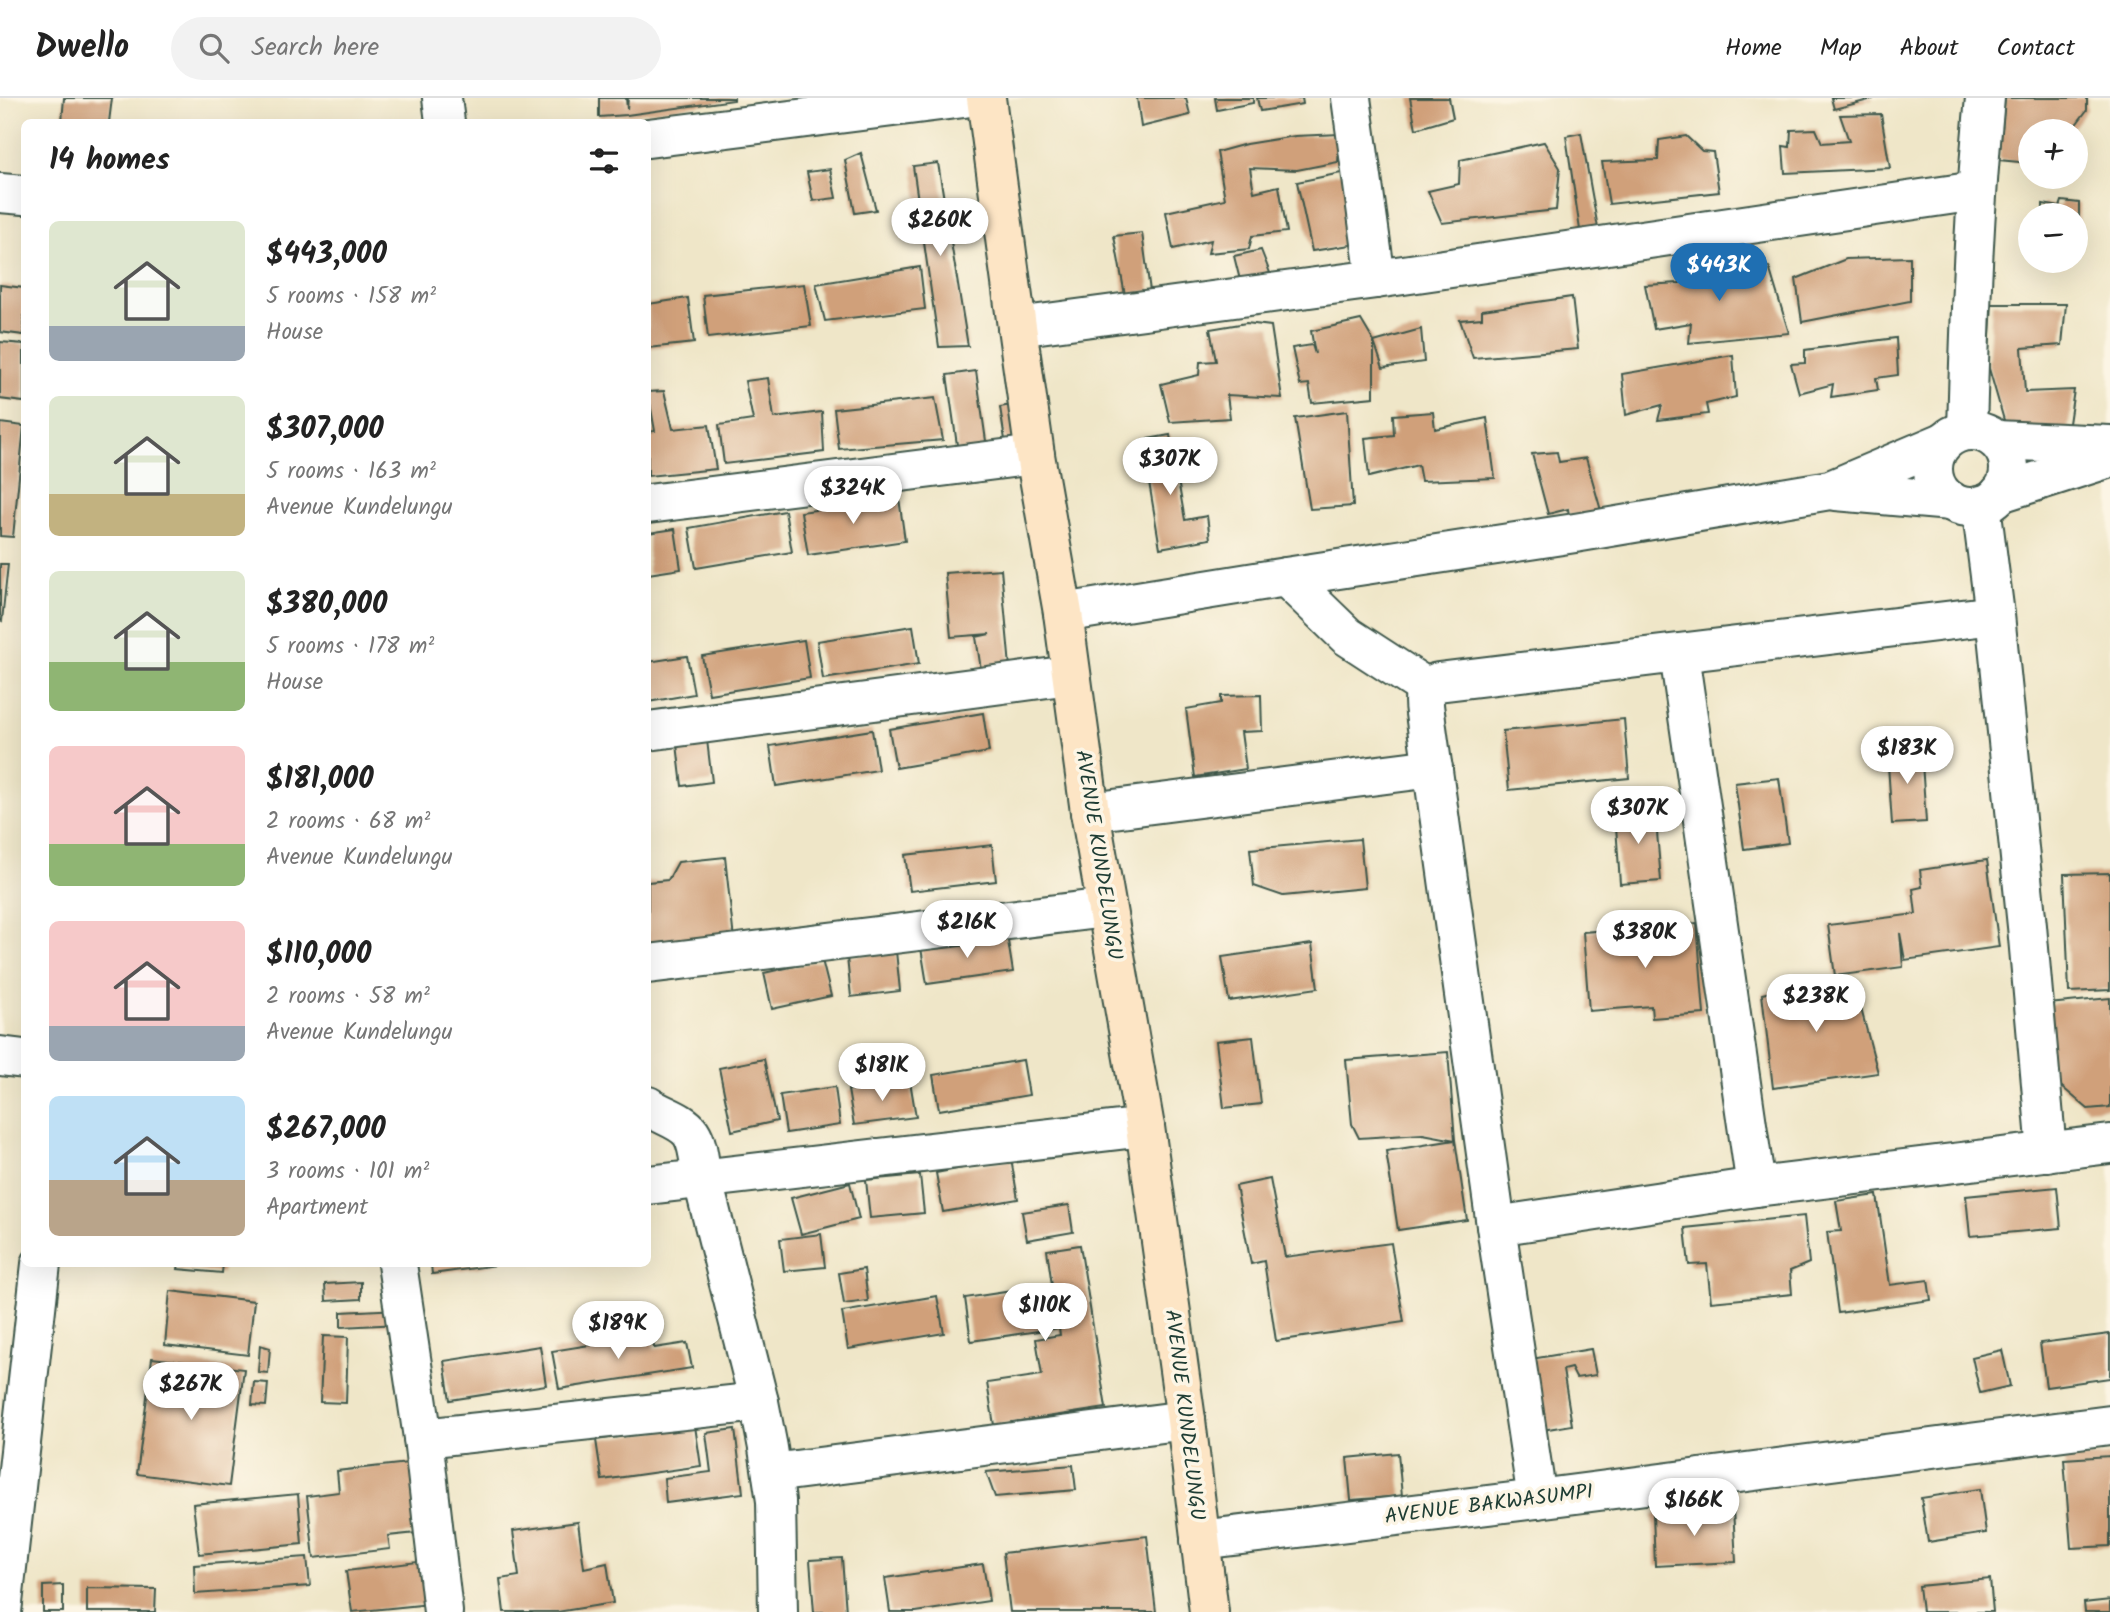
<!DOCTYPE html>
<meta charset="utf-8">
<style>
:root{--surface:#fff;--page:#f2f2f2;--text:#222;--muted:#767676;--line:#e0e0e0;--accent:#1f6fb2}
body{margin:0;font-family:Kalam,sans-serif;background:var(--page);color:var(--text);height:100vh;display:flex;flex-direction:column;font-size:26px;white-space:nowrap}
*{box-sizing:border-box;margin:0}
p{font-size:23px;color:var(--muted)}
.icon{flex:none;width:38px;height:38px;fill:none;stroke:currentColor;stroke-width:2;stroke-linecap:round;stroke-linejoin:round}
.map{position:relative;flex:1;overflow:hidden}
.details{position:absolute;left:21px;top:21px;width:630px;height:1148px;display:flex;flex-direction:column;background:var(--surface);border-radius:10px;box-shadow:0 7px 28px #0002}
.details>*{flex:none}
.fabs{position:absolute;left:2018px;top:21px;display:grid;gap:14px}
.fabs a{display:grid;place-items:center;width:70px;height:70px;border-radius:50%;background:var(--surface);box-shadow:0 7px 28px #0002;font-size:35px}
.price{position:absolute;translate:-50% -60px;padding:0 16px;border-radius:24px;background:#fff;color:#222;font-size:23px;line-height:46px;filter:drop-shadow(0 2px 4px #0008)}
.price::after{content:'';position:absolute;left:50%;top:42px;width:21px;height:16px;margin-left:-10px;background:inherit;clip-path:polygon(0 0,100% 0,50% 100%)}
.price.current{background:var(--accent);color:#fff}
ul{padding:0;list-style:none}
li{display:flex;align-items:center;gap:21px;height:175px;padding:0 28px}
li span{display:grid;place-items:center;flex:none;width:196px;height:140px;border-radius:10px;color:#555}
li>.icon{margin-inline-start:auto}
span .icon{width:84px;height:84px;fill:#fffc;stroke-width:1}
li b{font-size:30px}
h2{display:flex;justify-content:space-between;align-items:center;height:84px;padding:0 28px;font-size:30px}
header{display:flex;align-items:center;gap:42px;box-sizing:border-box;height:98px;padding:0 35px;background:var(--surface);border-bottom:2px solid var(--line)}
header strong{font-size:33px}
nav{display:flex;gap:38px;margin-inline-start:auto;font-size:24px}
.search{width:490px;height:63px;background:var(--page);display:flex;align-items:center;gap:18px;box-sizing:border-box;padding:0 24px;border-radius:38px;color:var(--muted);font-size:26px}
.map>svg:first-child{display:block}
.building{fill:#d0a07a}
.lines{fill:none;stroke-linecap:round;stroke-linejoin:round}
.street-casing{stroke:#3e564a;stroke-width:42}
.secondary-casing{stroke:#3e564a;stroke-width:42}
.street{stroke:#fff;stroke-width:38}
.secondary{stroke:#fde5c5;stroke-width:38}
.labels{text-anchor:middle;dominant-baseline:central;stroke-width:7;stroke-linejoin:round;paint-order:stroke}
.street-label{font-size:21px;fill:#1f3d34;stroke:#fcf5e5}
</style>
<header>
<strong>Dwello</strong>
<div class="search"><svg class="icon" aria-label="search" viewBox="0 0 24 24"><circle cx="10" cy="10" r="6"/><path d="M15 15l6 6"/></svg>Search here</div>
<nav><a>Home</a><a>Map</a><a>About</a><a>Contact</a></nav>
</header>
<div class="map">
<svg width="2110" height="1514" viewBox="0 0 2110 1514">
<rect width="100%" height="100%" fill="#fcf5e5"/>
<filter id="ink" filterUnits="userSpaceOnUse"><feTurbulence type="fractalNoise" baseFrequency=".0143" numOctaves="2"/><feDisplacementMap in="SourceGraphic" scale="14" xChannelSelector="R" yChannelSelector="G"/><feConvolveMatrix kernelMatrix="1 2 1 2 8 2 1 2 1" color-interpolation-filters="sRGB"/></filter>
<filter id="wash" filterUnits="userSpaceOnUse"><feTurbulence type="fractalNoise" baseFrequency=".00686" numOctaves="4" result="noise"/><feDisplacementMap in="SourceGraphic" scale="28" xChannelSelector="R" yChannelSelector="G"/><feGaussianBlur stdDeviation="1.57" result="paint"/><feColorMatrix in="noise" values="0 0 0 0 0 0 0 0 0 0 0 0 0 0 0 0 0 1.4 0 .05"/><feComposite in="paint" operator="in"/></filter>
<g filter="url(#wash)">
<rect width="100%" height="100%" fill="#efe6c8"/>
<g id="blocks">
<!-- building -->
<g class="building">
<path d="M 64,0 L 112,0 L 109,24 L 62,24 Z"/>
<path d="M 599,0 L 626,0 L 627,11 L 628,0 L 734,0 L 734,2 L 627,17 L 599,19 Z"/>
<path d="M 1137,0 L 1186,0 L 1190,17 L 1141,29 Z"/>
<path d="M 1215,0 L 1253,0 L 1253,5 L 1217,12 Z"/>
<path d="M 1257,0 L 1302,0 L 1303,6 L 1260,13 Z"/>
<path d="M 1410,0 L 1449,0 L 1453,20 L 1416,31 Z"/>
<path d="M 1831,0 L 1873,0 L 1873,1 L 1834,11 Z"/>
<path d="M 2005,0 L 2087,0 L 2087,12 L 2071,33 L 2030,33 L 2029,65 L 1999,62 Z"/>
<path d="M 1881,16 L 1890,70 L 1785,75 L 1783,48 L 1790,49 L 1791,32 L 1816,31 L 1822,45 L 1849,43 L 1840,17 Z"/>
<path d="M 1581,35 L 1598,130 L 1580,132 L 1566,38 Z"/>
<path d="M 1340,36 L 1338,64 L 1297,72 L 1250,70 L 1254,94 L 1279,88 L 1287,134 L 1252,138 L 1249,151 L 1208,155 L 1211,142 L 1173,151 L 1166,114 L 1225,101 L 1217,54 L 1246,46 L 1295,38 Z"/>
<path d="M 1686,38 L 1702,53 L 1713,54 L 1719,94 L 1609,106 L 1602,64 L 1658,62 L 1659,42 Z"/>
<path d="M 1544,44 L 1560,70 L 1556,112 L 1442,125 L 1428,93 L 1459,86 L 1460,62 Z"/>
<path d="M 861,55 L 876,112 L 855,115 L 845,62 Z"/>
<path d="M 938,65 L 968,248 L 939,249 L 913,68 Z"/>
<path d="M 830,71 L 836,100 L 813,103 L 807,74 Z"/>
<path d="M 1351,73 L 1357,146 L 1312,153 L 1297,84 Z"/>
<path d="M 2062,103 L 2079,105 L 2079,130 L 2076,129 L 2076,117 L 2043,117 L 2043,106 L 2060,109 Z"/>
<path d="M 1142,135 L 1150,193 L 1125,197 L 1114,138 Z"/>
<path d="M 1261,152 L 1270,175 L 1240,182 L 1234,158 Z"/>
<path d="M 1910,159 L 1910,203 L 1802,224 L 1796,181 L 1846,161 Z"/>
<path d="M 1723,160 L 1729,173 L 1769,169 L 1789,235 L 1689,245 L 1691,225 L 1654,231 L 1645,187 L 1680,185 L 1679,167 Z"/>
<path d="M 920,169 L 925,211 L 825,223 L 816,186 Z"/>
<path d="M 804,186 L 811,228 L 708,240 L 703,197 Z"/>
<path d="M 0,187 L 24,190 L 24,237 L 0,234 Z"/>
<path d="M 1572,199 L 1578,251 L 1473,260 L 1460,222 L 1482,220 L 1482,212 Z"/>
<path d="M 688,200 L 694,245 L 648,250 L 648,206 Z"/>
<path d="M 1992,206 L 2066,206 L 2062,247 L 2022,250 L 2025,294 L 2074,292 L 2068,332 L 2006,329 L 1988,267 Z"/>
<path d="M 1361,222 L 1374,244 L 1374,299 L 1312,305 L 1309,286 L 1300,287 L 1292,250 L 1312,247 L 1315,256 L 1311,233 Z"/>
<path d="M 1246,225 L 1271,228 L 1282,300 L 1227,297 L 1230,320 L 1170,324 L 1161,286 L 1199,277 L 1200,264 L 1216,263 L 1210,231 Z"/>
<path d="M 1421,231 L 1424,264 L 1383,270 L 1374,244 Z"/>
<path d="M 1896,240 L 1898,277 L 1876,280 L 1878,292 L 1831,299 L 1833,286 L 1799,295 L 1791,266 L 1805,265 L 1805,252 Z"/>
<path d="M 0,244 L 24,246 L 24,304 L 0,301 Z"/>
<path d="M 1733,257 L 1736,299 L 1706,306 L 1708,316 L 1658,322 L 1662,307 L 1626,317 L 1622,276 Z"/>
<path d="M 976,273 L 987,350 L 958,354 L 947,277 Z"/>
<path d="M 768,280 L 774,320 L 822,314 L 824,354 L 724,366 L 719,327 L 753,322 L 745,283 Z"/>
<path d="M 664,293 L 673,331 L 709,327 L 716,371 L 648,378 L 648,334 L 655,333 L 648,294 Z"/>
<path d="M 935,300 L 943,342 L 839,351 L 834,311 Z"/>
<path d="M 1017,306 L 1022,339 L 1005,342 L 1000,309 Z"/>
<path d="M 1347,313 L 1353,408 L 1310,411 L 1295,320 Z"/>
<path d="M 1433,314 L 1435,331 L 1487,320 L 1495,380 L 1421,383 L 1418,367 L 1369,379 L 1365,340 L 1394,337 L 1393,317 Z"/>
<path d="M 0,325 L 24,328 L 13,439 L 0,438 Z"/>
<path d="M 1170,337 L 1185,422 L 1207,418 L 1210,441 L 1160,450 L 1142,342 Z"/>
<path d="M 1557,354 L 1559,364 L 1586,360 L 1602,416 L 1569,417 L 1568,411 L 1548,416 L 1532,356 Z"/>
<path d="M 899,400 L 905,443 L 808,457 L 801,414 Z"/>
<path d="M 785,413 L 792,454 L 696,470 L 689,430 Z"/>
<path d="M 675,431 L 681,471 L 648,476 L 648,435 Z"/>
<path d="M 0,466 L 8,466 L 2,523 L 0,522 Z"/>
<path d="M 1001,471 L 1010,569 L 981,572 L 976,539 L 990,536 L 951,539 L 945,475 Z"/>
<path d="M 913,528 L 919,566 L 823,581 L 817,543 Z"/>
<path d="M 804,542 L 810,580 L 709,596 L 702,558 Z"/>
<path d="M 687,558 L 694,596 L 648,604 L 648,564 Z"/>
<path d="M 1261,597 L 1262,633 L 1241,634 L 1246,671 L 1195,679 L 1186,611 L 1221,605 L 1221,598 Z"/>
<path d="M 983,615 L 989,654 L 896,670 L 889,631 Z"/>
<path d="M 1624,621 L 1629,680 L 1509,692 L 1503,633 Z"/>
<path d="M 872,632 L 878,672 L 776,688 L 770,648 Z"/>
<path d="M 707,642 L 712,684 L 682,688 L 677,646 Z"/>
<path d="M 1921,650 L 1926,724 L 1892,726 L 1887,652 Z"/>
<path d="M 1779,680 L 1788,745 L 1744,751 L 1735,685 Z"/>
<path d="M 1655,710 L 1661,783 L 1620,786 L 1615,713 Z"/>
<path d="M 1360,741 L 1365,790 L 1283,798 L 1254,788 L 1250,751 Z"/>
<path d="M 992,747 L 996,783 L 910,793 L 905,757 Z"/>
<path d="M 725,759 L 734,842 L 648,851 L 648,784 L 668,782 L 678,764 Z"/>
<path d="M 1987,762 L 1999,849 L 1905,862 L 1900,835 L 1903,869 L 1835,878 L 1828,827 L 1916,816 L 1913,791 L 1922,789 L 1920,772 Z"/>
<path d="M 2110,775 L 2110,892 L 2069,894 L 2064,776 Z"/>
<path d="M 1697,825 L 1704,916 L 1652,920 L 1651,908 L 1589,913 L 1583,834 Z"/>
<path d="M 1007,837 L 1013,874 L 927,886 L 921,850 Z"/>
<path d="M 1312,846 L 1318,890 L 1229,903 L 1222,859 Z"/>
<path d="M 896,853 L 900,893 L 851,899 L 847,859 Z"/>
<path d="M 822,862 L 831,898 L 772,911 L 764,875 Z"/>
<path d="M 1812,884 L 1855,888 L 1878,975 L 1773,990 L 1762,896 Z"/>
<path d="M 2110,900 L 2110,1009 L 2088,1011 L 2043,973 L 2038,907 Z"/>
<path d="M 1253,939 L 1261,1006 L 1224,1010 L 1216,943 Z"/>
<path d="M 1448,954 L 1455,1042 L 1423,1036 L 1359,1040 L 1352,1026 L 1346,962 Z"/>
<path d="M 764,961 L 777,1023 L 732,1033 L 719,970 Z"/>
<path d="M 1023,962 L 1029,997 L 939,1012 L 933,977 Z"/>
<path d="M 910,983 L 916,1019 L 854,1027 L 848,992 Z"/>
<path d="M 835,989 L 840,1027 L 786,1035 L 780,997 Z"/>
<path d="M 1455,1042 L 1467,1122 L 1398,1132 L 1386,1053 Z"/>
<path d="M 1011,1061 L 1018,1101 L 943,1114 L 936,1075 Z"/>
<path d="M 920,1077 L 924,1115 L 870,1120 L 866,1082 Z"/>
<path d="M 1270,1081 L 1285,1159 L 1391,1145 L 1404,1224 L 1276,1243 L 1264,1163 L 1251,1166 L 1236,1088 Z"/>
<path d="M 850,1085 L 859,1121 L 801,1136 L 791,1100 Z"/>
<path d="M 2057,1089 L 2061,1130 L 1970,1138 L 1966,1098 Z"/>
<path d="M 1877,1097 L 1890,1187 L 1928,1182 L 1931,1202 L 1838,1215 L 1827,1134 L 1841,1133 L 1836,1103 Z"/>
<path d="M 1069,1107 L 1073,1134 L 1027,1142 L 1022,1114 Z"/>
<path d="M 1804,1118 L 1809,1165 L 1790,1173 L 1792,1196 L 1711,1204 L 1707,1166 L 1689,1167 L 1685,1130 Z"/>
<path d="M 821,1136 L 825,1169 L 784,1173 L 780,1141 Z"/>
<path d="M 1080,1147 L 1106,1310 L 994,1327 L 987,1285 L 1042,1277 L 1036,1241 L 1060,1237 L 1059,1230 L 971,1243 L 965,1200 L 1052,1187 L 1047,1152 Z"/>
<path d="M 179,1166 L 223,1166 L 222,1175 L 178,1171 Z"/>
<path d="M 431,1166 L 497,1166 L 497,1167 L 432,1176 Z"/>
<path d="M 864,1171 L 868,1203 L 844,1206 L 839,1175 Z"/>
<path d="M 361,1184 L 361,1201 L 326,1203 L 325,1186 Z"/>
<path d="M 170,1193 L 254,1203 L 248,1257 L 165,1247 Z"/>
<path d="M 937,1198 L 944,1235 L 848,1251 L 842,1214 Z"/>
<path d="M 399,1211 L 400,1226 L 341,1229 L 341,1214 Z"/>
<path d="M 2110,1236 L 2110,1280 L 2046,1289 L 2040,1245 Z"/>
<path d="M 652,1237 L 654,1250 L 687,1245 L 692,1270 L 559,1291 L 552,1253 Z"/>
<path d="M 323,1238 L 348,1239 L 346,1305 L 320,1304 Z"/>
<path d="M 260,1247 L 270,1250 L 268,1275 L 258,1274 Z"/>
<path d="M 540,1248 L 546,1287 L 450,1302 L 444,1263 Z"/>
<path d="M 1591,1251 L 1596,1277 L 1576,1280 L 1571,1270 L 1563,1272 L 1572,1327 L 1542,1332 L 1531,1261 Z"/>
<path d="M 2002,1252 L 2010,1288 L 1980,1295 L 1972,1259 Z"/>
<path d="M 152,1260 L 244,1271 L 229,1388 L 137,1376 Z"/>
<path d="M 254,1284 L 268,1285 L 266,1308 L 252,1307 Z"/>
<path d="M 695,1328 L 701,1368 L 602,1382 L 596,1342 Z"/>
<path d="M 735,1331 L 743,1395 L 666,1405 L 664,1380 L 711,1374 L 706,1335 Z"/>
<path d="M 1398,1355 L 1402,1398 L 1351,1402 L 1347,1360 Z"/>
<path d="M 2110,1358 L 2110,1448 L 2071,1450 L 2064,1361 Z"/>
<path d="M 417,1364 L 426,1434 L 388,1438 L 390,1451 L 314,1460 L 307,1398 L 339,1394 L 337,1373 Z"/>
<path d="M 1073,1367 L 1076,1392 L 995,1399 L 986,1374 Z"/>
<path d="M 1980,1391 L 1986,1435 L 1928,1444 L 1921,1400 Z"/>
<path d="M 298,1396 L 302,1446 L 199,1456 L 193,1406 Z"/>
<path d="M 1733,1411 L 1736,1464 L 1655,1468 L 1653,1416 Z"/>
<path d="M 578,1424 L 584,1470 L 607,1465 L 613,1505 L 557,1514 L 504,1514 L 500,1481 L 519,1478 L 513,1433 Z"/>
<path d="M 1147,1438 L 1156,1514 L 1010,1514 L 1003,1455 Z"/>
<path d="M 307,1459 L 310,1488 L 195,1496 L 194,1467 Z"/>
<path d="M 842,1460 L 846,1514 L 814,1514 L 810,1462 Z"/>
<path d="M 425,1463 L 430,1506 L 352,1514 L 346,1473 Z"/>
<path d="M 983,1466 L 989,1503 L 916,1514 L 890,1514 L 885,1480 Z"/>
<path d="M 1990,1481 L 1993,1514 L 1922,1514 L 1919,1488 Z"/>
<path d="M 63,1487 L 63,1514 L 43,1514 L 43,1488 Z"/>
<path d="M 87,1490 L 156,1491 L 155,1514 L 87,1514 Z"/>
<path d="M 2110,1502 L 2110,1514 L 2085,1514 L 2084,1505 Z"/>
</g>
</g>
</g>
<g filter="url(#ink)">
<use href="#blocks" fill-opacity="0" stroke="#3e564a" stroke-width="2"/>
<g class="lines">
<defs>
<g id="street">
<path d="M 442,0 L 445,24"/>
<path d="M 1351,0 L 1376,181"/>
<path d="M 648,40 L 964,0"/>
<path d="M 0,95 L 24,97"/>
<path d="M 1017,229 L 1376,181 L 1976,93"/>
<path d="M 1967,333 C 1970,221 1974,111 1985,0"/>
<circle cx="1971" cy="371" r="38"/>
<path d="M 1996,342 L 2110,347"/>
<path d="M 1836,393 L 1951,403"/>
<path d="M 2000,395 L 2110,360"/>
<path d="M 648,406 L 1035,357"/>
<path d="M 1981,407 L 1995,517 L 2027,828 L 2047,1054"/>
<path d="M 1286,479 L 1347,538 L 1427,590"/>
<path d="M 1063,515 L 1286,479 L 1575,435 L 1830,392 L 1941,345"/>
<path d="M 1679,556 L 1756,1089"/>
<path d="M 648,633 L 1070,577"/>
<path d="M 1090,714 L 1433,670"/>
<path d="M 648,866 L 1106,810"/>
<path d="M 0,958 L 24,961"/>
<path d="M 648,1008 C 660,1017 682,1022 691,1035 C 699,1047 699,1066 702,1079 L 759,1304 L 768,1350 L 776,1403 L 778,1514"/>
<path d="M 648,1087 L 1145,1029"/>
<path d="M 1496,1128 L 1756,1089 L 2110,1046"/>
<path d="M 397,1166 L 423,1340"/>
<path d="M 772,1375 L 1186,1322"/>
<path d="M 1537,1401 L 1496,1128 L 1425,615 C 1423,601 1422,590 1438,584 L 1995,517"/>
<path d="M 1200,1442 L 1537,1401 L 2110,1327"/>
<path d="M 2,1514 L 41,1166"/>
<path d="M 443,1514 L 423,1340 L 759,1304"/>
</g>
<path id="secondary" d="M 986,0 L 1017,229 L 1035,357 L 1063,515 L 1090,714 L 1145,1029 L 1186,1322 L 1209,1514"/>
</defs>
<!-- street casing -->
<use href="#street" class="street-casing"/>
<!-- secondary casing -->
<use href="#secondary" class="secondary-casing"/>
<!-- street -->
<use href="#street" class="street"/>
<!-- secondary -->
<use href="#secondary" class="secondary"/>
</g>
</g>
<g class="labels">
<!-- street labels -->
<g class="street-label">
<text transform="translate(1098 757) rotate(81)">AVENUE KUNDELUNGU</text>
<text transform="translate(1184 1317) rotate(83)">AVENUE KUNDELUNGU</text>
<text transform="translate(1489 1407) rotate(-7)">AVENUE BAKWASUMPI</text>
</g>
</g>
</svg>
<div class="fabs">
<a>+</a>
<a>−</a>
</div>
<b class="price" style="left:940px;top:160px">$260K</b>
<b class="price current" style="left:1719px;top:205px">$443K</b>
<b class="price" style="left:1170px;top:399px">$307K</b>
<b class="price" style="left:853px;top:428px">$324K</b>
<b class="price" style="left:1907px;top:688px">$183K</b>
<b class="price" style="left:1638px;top:748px">$307K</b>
<b class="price" style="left:967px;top:862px">$216K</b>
<b class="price" style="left:1645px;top:872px">$380K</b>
<b class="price" style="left:1816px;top:936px">$238K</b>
<b class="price" style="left:882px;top:1005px">$181K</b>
<b class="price" style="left:1045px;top:1245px">$110K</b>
<b class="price" style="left:618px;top:1263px">$189K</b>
<b class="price" style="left:191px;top:1324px">$267K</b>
<b class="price" style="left:1694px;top:1440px">$166K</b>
<section class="details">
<h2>14 homes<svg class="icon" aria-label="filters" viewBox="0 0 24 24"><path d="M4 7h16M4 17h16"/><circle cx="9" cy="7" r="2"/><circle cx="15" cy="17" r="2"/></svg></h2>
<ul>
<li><span style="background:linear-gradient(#dfe7d0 75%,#9aa5b1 0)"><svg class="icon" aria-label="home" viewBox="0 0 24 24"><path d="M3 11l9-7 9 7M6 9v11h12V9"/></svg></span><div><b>$443,000</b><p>5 rooms · 158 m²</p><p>House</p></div></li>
<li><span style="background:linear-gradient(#dfe7d0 70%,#c2b280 0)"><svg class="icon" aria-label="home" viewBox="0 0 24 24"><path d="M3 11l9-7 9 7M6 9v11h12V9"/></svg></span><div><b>$307,000</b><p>5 rooms · 163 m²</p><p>Avenue Kundelungu</p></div></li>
<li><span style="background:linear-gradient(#dfe7d0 65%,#8fb573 0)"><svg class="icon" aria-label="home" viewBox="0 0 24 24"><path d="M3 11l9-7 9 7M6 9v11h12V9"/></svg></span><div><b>$380,000</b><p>5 rooms · 178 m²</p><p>House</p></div></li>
<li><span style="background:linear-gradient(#f6c9c9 70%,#8fb573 0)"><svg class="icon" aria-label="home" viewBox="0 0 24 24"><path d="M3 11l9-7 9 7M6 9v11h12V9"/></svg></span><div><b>$181,000</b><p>2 rooms · 68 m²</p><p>Avenue Kundelungu</p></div></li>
<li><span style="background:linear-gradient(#f6c9c9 75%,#9aa5b1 0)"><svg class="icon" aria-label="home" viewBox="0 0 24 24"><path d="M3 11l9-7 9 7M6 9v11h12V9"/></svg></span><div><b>$110,000</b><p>2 rooms · 58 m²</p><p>Avenue Kundelungu</p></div></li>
<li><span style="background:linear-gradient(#bfe0f5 60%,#b9a48a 0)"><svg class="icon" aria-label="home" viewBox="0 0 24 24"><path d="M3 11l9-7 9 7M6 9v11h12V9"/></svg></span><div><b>$267,000</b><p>3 rooms · 101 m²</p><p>Apartment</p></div></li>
</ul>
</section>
</div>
